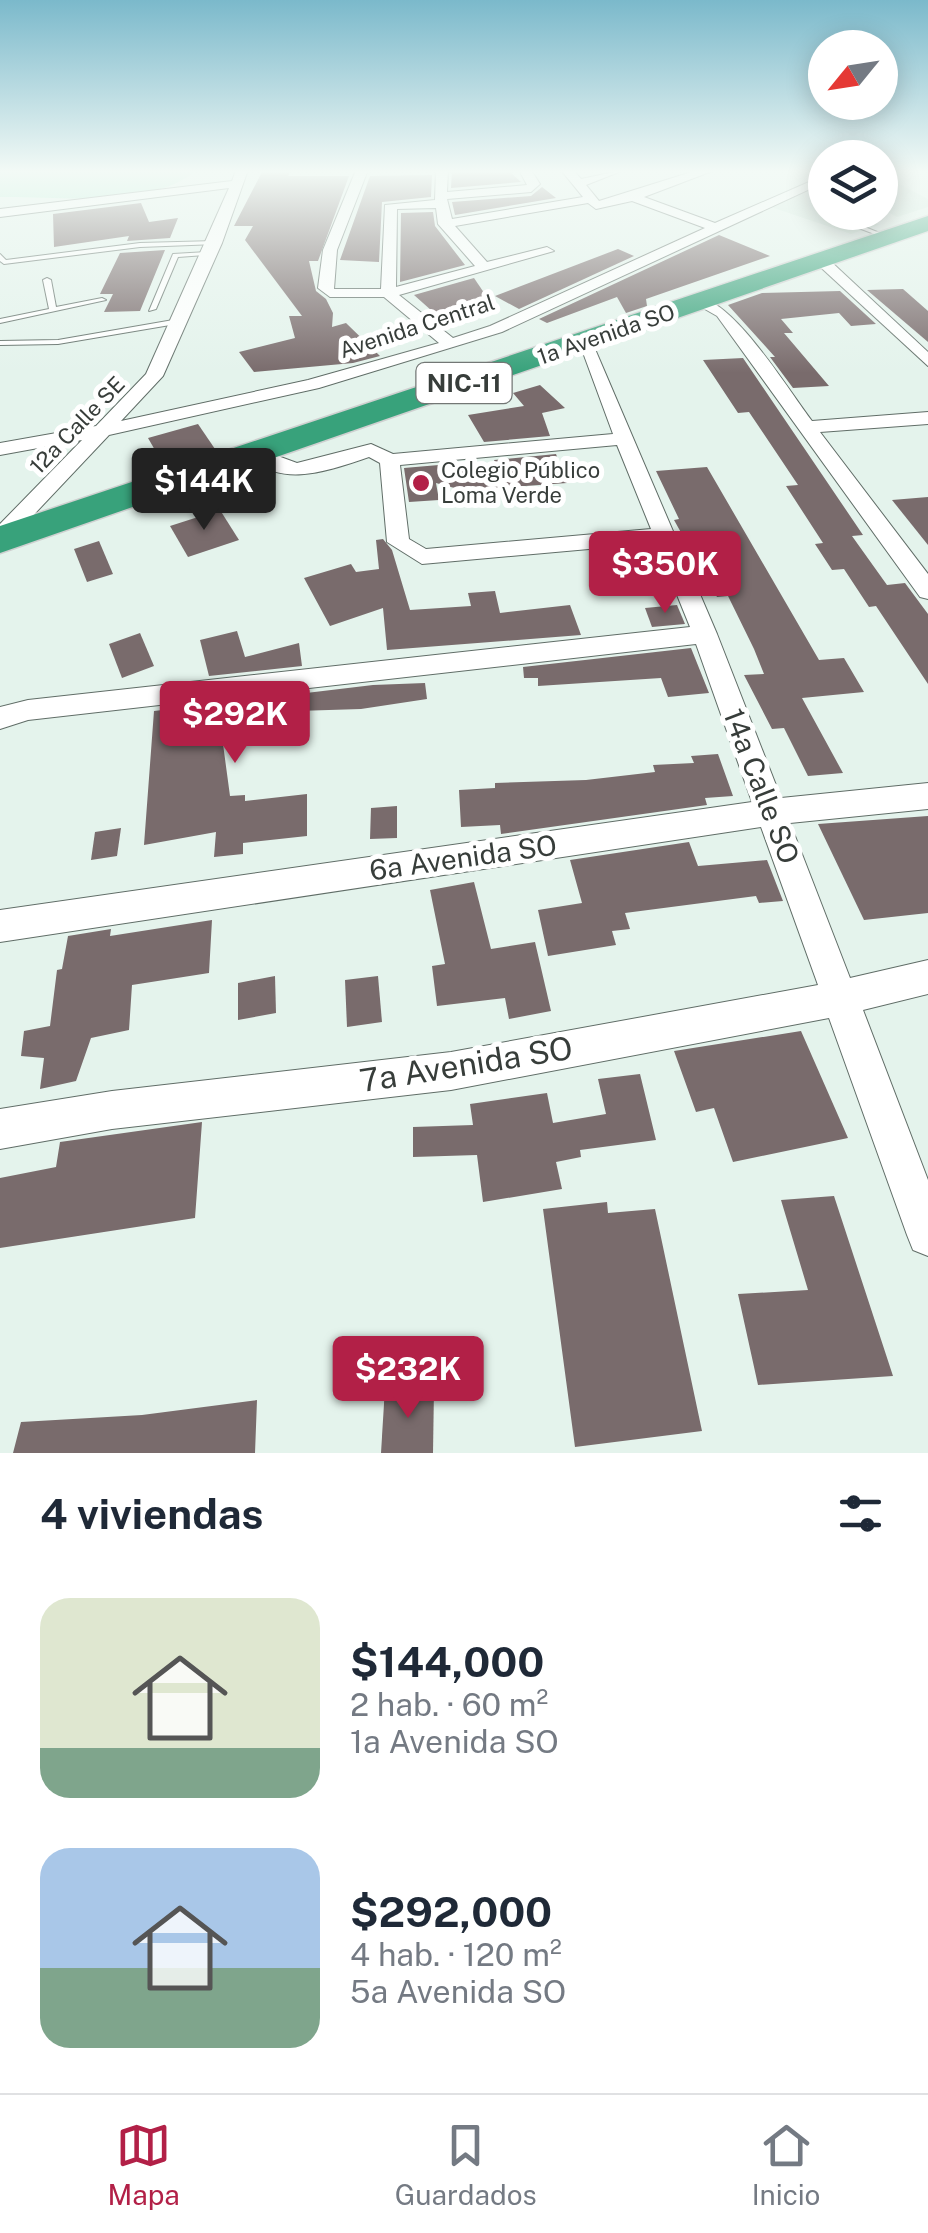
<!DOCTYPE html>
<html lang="es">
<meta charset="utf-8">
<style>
:root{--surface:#fff;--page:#f2f2f3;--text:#1f2937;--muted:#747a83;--line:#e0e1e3;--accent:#b22047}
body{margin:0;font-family:"Public Sans",sans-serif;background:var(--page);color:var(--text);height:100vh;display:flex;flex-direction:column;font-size:38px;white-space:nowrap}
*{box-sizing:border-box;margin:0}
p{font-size:32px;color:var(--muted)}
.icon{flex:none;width:55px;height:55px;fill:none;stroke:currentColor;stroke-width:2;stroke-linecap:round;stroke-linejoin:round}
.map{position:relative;height:1453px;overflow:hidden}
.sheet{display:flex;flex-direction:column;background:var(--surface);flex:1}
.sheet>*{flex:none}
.needle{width:65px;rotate:240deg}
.controls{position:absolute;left:808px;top:30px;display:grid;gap:20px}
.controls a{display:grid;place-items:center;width:90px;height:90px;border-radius:50%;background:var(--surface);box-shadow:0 5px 25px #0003;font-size:50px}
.price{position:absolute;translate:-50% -85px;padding:0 22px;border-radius:10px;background:var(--accent);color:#fff;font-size:32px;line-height:65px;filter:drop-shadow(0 2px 5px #0008)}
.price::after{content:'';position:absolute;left:50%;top:60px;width:30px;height:22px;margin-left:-15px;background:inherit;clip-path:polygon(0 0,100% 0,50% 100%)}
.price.active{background:#222;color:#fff}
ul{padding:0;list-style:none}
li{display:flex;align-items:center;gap:30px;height:250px;padding:0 40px}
li span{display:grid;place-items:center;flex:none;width:280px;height:200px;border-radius:30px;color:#555}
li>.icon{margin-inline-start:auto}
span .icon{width:120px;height:120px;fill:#fffc;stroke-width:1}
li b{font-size:42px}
h2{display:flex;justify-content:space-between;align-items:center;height:120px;padding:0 40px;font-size:42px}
.menu{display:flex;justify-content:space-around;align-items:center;height:140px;border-top:2px solid var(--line);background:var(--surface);font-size:28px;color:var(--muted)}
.menu a{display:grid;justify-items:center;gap:5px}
.menu .active{color:var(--accent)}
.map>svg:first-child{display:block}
.built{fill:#d2e9de}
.green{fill:#b0eed2}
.building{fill:#796b6c}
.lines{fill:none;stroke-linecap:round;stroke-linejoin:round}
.lane-casing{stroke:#606d67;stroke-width:2}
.street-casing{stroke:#606d67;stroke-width:2}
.highway-casing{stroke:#cfd0d0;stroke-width:3}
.lane{fill:#fff;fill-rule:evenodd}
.street{fill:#fff;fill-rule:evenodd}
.highway{fill:#38a27b;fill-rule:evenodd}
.poi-dot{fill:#b22047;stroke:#fff;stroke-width:4}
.labels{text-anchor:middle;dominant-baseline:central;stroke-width:10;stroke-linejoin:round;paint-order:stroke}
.far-street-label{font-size:22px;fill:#373d3a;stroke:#fff}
.far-poi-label{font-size:22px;fill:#373d3a;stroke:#fff;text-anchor:start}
.shield{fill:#fff;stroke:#737775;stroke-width:2.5}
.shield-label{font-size:25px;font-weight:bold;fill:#373d3a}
.street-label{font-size:28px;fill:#373d3a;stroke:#fff}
.near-street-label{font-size:32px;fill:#373d3a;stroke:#fff}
</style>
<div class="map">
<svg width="928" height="1453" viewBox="0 0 928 1453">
<rect width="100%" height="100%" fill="#e4f3ec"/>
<!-- built -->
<g class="built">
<path d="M 880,174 L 928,199 L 928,207 L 897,217 L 880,208 Z"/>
<path d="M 813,186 L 825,193 L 825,212 L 858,213 L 879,225 L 851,234 L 765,205 Z"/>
</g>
<!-- green -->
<path class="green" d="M 0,170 L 191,170 L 192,174 C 142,209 58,196 0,197 Z"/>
<!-- building -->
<g class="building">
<path d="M 263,170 L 291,170 L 288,176 L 349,176 L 318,261 L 309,261 L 316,291 L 326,299 L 333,313 L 332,327 L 346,323 L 380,356 L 353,363 L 254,372 L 239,352 L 295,338 L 289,316 L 302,316 L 245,240 L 253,226 L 234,226 Z"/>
<path d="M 452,170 L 508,170 L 521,182 L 451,188 Z"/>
<path d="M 432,175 L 431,197 L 382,202 L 379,262 L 340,260 L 370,176 Z"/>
<path d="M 542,187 L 556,198 L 455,215 L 452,202 L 531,196 Z"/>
<path d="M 141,203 L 149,222 L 178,218 L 170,238 L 127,241 L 129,236 L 54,247 L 53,214 Z"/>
<path d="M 433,212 L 435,226 L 465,265 L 400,282 L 401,213 Z"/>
<path d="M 719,235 L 770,256 L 646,299 L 647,306 L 626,313 L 617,297 L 547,323 L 539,319 Z"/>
<path d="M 618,249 L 634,256 L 519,309 L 495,296 Z"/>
<path d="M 165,250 L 140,311 L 104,312 L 113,294 L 100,294 L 120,253 Z"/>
<path d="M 474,278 L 493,306 L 441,319 L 414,295 Z"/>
<path d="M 903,289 L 928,311 L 928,342 L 867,290 Z"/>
<path d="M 840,291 L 876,324 L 851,326 L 839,313 L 781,319 L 793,333 L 784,333 L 829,386 L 793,388 L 770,357 L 775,357 L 728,305 L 762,293 Z"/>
<path d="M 743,358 L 863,535 L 852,536 L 887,585 L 905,583 L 928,614 L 928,684 L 876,606 L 869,607 L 844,569 L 832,570 L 815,544 L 823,543 L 786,486 L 798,485 L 749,412 L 738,413 L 703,360 Z"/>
<path d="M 540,385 L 565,408 L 542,413 L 550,436 L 484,442 L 468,415 L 524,406 L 513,393 Z"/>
<path d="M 198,424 L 215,449 L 163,464 L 148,438 Z"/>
<path d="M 556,454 L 567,483 L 482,489 L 484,496 L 436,483 L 439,500 L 409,502 L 404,468 L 462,463 L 497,466 L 494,460 Z"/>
<path d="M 707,467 L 819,660 L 844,658 L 864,692 L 802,698 L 843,773 L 808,776 L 784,728 L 772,729 L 744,675 L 764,674 L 754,649 L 728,596 L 717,597 L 674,520 L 679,519 L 656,471 Z"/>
<path d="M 928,497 L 928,545 L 892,500 Z"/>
<path d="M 220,510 L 239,540 L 188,557 L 170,526 Z"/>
<path d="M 383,539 L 392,550 L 410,610 L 471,606 L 468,593 L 495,591 L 500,613 L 570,605 L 581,635 L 387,650 L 383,608 L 330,626 L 304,578 L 351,564 L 356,572 L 379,569 L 376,540 Z"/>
<path d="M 99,541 L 113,574 L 87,582 L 74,549 Z"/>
<path d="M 639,548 L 657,594 L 618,596 L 604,551 Z"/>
<path d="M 677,605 L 685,624 L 652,627 L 645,608 Z"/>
<path d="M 237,631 L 245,657 L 299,643 L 302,666 L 209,676 L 200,640 Z"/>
<path d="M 140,633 L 154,666 L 122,678 L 109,644 Z"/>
<path d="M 691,648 L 709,693 L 668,697 L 661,678 L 538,686 L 538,678 L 524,678 L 523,667 Z"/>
<path d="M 425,683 L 427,699 L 361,709 L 297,711 L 299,722 L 245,730 L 247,739 L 223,744 L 230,796 L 245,795 L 245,801 L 307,794 L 307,836 L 243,843 L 243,854 L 214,857 L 216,832 L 144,845 L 154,711 L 373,685 Z"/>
<path d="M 718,754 L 733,796 L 705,798 L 707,805 L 501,834 L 500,825 L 461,827 L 459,790 L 495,788 L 495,783 L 586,780 L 655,772 L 653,765 L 694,763 L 691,756 Z"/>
<path d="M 397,806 L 397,838 L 370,839 L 371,808 Z"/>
<path d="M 928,816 L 928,913 L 864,920 L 818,824 Z"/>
<path d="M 121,828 L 117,856 L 91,860 L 95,832 Z"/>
<path d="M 689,842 L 698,866 L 767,860 L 783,901 L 759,903 L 756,896 L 625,913 L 630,929 L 612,931 L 616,945 L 548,956 L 538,910 L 582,903 L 570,860 Z"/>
<path d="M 474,882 L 491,949 L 535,942 L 551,1011 L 509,1019 L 505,998 L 437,1006 L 432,966 L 445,964 L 430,890 Z"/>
<path d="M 212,920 L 209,973 L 132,985 L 129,1030 L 91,1038 L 76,1081 L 40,1089 L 44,1058 L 21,1056 L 24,1031 L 50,1026 L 57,970 L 62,969 L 68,936 L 111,929 L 110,936 Z"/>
<path d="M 275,976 L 276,1013 L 238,1020 L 238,983 Z"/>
<path d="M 378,976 L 382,1022 L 347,1027 L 345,980 Z"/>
<path d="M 801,1031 L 848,1138 L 733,1162 L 714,1108 L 696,1112 L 674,1051 Z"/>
<path d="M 640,1074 L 656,1140 L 580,1150 L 581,1157 L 556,1162 L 562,1189 L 483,1202 L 477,1155 L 413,1157 L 413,1127 L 473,1125 L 470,1104 L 547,1093 L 553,1123 L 606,1114 L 598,1079 Z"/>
<path d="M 202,1122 L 195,1218 L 0,1248 L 0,1178 L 56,1167 L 60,1142 Z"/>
<path d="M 834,1196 L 893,1376 L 758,1385 L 738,1294 L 808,1290 L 781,1200 Z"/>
<path d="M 607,1202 L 608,1213 L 655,1209 L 702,1431 L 575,1447 L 543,1209 Z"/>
<path d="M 385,1387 L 434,1388 L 433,1453 L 381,1453 Z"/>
<path d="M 257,1400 L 255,1453 L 13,1453 L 21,1422 L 142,1415 Z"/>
</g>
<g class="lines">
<defs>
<g id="lane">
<path d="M 848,222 L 852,222 L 890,237 L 885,238 L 848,224 Z"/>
<path d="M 215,241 L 217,244 L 140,247 L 4,264 L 0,261 L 0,254 L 6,260 L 140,243 Z"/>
<path d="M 207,252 L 205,255 L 178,257 L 156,309 L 149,311 L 173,254 Z"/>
<path d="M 47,278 L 51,280 L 56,307 L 102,298 L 106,300 L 0,323 L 0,319 L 49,309 L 43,280 Z"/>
<path d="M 179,319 L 182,319 L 182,323 L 58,344 L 0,345 L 0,341 L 58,340 Z"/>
</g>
<g id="street">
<path d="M 236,170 L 248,170 L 222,243 L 163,376 L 121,421 L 308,380 L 439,343 L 384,297 L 330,297 L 318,288 L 323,250 L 356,170 L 368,170 L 337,250 L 334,289 L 381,289 L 385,205 L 435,200 L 436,170 L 448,170 L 447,192 L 527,185 L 519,170 L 531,170 L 540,184 L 531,192 L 447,199 L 452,219 L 583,197 L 561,170 L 573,170 L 581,179 L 624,170 L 586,185 L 599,201 L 698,170 L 715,170 L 644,197 L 715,223 L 825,175 L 825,182 L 502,332 L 319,388 L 109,435 L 8,542 L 0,544 L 0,524 L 82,440 L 0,455 L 0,443 L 96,426 L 146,374 L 229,188 L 0,217 L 0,209 L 232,181 ZM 632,201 L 705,228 L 490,326 L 453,338 L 399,295 L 554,251 L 547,247 L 487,262 L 455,226 L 588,203 L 596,209 ZM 436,208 L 438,224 L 475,266 L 396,287 L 397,209 Z"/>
<path d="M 816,257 L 826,257 L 928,352 L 928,366 L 816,263 Z"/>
<path d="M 696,298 C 731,295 790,393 812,421 L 928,412 L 928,424 L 820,432 L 928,574 L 928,599 L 920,597 L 717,316 L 696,304 Z"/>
<path d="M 578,339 L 592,342 L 717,634 L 781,798 L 928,783 L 928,809 L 790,823 L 850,978 L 928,960 L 928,994 L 863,1010 L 928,1180 L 928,1256 L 913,1250 L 907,1235 L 829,1018 L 451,1090 L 112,1129 L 0,1149 L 0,1109 L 112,1091 L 451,1052 L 818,985 L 761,827 L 0,942 L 0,910 L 752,802 L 696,644 L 28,720 L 0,729 L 0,707 L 28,700 L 690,627 L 656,543 L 422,564 L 387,542 L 380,463 L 369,457 C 330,470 280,490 246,454 L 256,448 L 297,463 L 371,444 L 393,454 L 613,434 ZM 617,445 L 651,529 L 426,549 L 409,539 L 400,465 Z"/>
</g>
<path id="highway" d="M 928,216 L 928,231 L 0,553 L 0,526 Z"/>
</defs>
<!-- lane casing -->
<use href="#lane" class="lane-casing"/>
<!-- street casing -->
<use href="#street" class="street-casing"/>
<!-- highway casing -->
<use href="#highway" class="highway-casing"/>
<!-- lane -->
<use href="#lane" class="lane"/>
<!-- street -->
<use href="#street" class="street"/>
<!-- highway -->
<use href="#highway" class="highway"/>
</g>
<!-- sky -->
<linearGradient id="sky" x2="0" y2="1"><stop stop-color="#7bb9cb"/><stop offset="0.46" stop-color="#f3faf6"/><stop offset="1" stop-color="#f3faf6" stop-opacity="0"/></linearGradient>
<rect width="928" height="373" fill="url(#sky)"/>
<!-- markers -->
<circle class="poi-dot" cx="421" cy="483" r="10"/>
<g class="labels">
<!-- far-street labels -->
<g class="far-street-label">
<text transform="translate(417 326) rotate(-18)">Avenida Central</text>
<text transform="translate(606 334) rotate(-19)">1a Avenida SO</text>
<text transform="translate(77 425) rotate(-46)">12a Calle SE</text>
</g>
<!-- far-poi labels -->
<g class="far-poi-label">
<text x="441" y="470">Colegio Público<tspan x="441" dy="25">Loma Verde</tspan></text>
</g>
<!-- shield labels -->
<rect class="shield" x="416.5" y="363" width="95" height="40" rx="8"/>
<g class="shield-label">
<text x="464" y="383">NIC-11</text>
</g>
<!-- street labels -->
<g class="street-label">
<text transform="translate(762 786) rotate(69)">14a Calle SO</text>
<text transform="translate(463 857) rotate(-8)">6a Avenida SO</text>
</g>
<!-- near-street labels -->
<g class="near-street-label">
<text transform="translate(466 1064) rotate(-9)">7a Avenida SO</text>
</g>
</g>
</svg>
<div class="controls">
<a><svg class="needle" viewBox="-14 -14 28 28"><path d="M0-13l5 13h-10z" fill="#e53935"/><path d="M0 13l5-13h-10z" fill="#747a83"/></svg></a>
<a><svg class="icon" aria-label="layers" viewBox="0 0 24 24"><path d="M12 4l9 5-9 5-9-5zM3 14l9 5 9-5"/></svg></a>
</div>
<b class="price active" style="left:204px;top:533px">$144K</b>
<b class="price" style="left:665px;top:616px">$350K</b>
<b class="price" style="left:235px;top:766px">$292K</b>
<b class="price" style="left:408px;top:1421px">$232K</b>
</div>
<section class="sheet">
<h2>4 viviendas<svg class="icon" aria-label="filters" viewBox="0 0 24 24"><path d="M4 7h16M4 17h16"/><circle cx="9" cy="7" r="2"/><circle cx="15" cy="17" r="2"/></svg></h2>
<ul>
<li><span style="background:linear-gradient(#dfe7d0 75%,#7fa58c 0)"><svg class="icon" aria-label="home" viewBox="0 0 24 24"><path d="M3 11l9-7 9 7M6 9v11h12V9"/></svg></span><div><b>$144,000</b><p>2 hab. · 60 m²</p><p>1a Avenida SO</p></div></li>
<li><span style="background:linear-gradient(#a9c7e8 60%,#7fa58c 0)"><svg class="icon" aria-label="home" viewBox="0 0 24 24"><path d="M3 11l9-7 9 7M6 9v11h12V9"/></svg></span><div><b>$292,000</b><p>4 hab. · 120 m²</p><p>5a Avenida SO</p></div></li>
</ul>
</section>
<nav class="menu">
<a class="active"><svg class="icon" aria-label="map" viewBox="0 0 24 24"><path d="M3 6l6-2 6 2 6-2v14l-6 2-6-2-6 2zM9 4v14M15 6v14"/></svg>Mapa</a>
<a><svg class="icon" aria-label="saved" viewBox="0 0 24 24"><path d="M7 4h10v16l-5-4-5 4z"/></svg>Guardados</a>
<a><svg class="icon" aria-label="home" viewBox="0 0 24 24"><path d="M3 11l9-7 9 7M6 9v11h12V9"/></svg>Inicio</a>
</nav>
